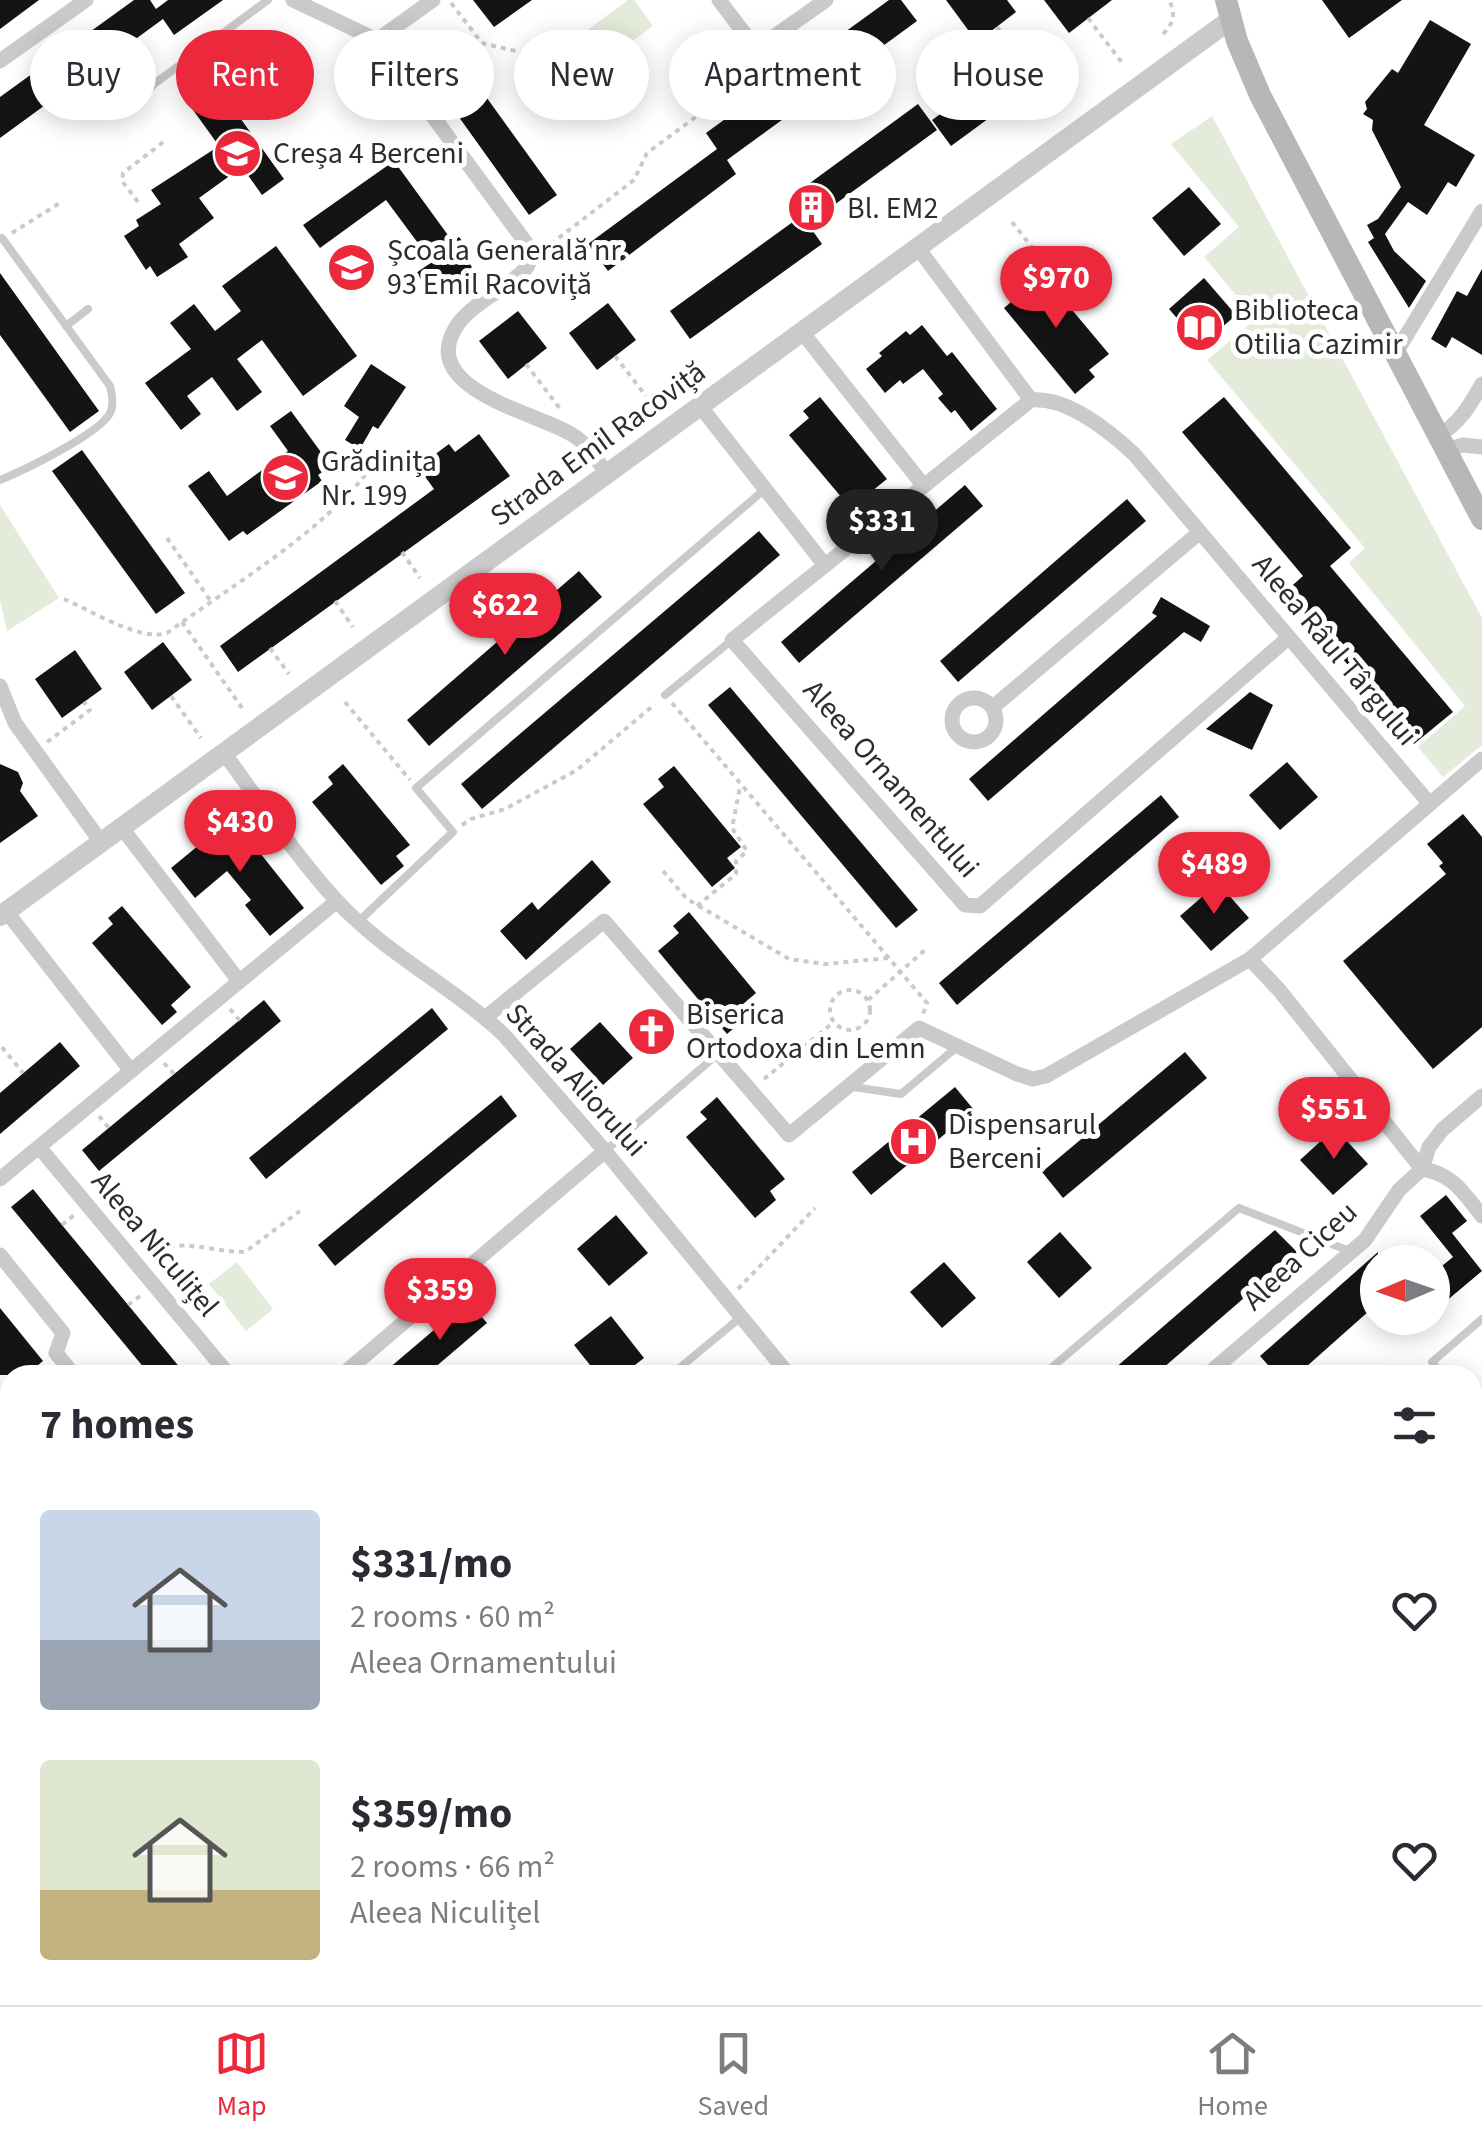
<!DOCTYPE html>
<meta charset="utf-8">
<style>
:root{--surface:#fff;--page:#f7f7f7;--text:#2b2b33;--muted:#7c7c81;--line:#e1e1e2;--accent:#ec283c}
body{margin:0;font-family:"Source Sans 3",sans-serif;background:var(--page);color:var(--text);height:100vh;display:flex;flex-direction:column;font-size:38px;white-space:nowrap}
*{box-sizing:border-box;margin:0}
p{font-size:32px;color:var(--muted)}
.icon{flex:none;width:55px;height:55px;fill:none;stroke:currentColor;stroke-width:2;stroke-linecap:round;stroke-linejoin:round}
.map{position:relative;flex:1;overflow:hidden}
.sheet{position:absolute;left:0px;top:1365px;width:1482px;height:640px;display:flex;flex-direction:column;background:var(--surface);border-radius:30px 30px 0 0;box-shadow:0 5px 25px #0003}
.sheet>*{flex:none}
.hud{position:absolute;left:30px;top:30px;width:1422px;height:90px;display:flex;gap:20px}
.needle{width:65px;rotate:268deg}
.controls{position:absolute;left:1360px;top:1245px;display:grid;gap:20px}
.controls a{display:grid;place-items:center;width:90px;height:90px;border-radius:50%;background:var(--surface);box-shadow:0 5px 25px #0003;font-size:50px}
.price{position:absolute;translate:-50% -85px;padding:0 22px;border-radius:35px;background:var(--accent);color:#fff;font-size:32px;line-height:65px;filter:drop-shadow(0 2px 5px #0008)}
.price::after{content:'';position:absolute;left:50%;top:60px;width:30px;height:22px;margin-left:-15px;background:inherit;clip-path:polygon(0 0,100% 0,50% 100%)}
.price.active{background:#222;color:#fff}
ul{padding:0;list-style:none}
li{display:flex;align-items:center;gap:30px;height:250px;padding:0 40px}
li span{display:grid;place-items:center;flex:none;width:280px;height:200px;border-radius:10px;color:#555}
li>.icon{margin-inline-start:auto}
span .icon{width:120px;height:120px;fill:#fffc;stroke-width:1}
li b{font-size:42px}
h2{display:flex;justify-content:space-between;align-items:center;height:120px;padding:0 40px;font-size:42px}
.pill{padding:0 35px;border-radius:45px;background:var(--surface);box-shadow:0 5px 25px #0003;font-size:35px;line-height:90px}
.pill.active{background:var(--accent);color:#fff}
.menu{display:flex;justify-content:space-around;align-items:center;height:140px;border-top:2px solid var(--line);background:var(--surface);font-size:28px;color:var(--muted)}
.menu a{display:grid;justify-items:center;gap:5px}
.menu .active{color:var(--accent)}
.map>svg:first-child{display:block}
.green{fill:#e4ebda}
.building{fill:#141414}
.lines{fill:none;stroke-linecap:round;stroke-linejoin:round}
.path{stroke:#cacaca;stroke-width:4;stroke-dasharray:5 5;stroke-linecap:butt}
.service{stroke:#cacaca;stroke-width:8}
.minor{stroke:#cacaca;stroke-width:15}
.tertiary{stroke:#cacaca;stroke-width:20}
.secondary{stroke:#b7b7b7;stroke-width:22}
.labels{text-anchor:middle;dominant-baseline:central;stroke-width:10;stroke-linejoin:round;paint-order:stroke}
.poi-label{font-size:30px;fill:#2d2d2d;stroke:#fff;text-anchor:start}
.street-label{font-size:30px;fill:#2d2d2d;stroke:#fff}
</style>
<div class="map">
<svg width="1482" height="2005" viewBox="0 0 1482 2005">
<rect width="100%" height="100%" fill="#fff"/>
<!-- green -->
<g class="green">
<path d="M 628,0 L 634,0 L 653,26 L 588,74 L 566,46 Z"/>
<path d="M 1212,116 L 1482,618 L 1482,745 L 1443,777 L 1418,747 L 1465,706 L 1349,563 L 1365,548 L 1207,360 L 1256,319 L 1204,257 L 1239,227 L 1171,144 Z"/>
<path d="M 0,505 L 59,598 L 7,631 L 0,600 Z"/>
<path d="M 237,1262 L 273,1309 L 246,1331 L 209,1284 Z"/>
<path d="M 983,1995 L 1050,1995 L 1038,2005 L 971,2005 Z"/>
</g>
<!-- building -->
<g class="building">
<path d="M 0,0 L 39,0 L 0,29 Z"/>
<path d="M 134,0 L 150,0 L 156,9 L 168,0 L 223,0 L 174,35 L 163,19 L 0,138 L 0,97 Z"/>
<path d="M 473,0 L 532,0 L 494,27 Z"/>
<path d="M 889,0 L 901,0 L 917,21 L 727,160 L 736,174 L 608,271 L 588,244 L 717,149 L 706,133 Z"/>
<path d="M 946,0 L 1007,0 L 1016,12 L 977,42 Z"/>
<path d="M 1044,0 L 1112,0 L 1069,33 Z"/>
<path d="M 1322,0 L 1402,0 L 1349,38 Z"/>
<path d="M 1430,20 L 1471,44 L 1424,125 L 1475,155 L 1456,187 L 1448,182 L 1427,215 L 1408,202 L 1385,234 L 1394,251 L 1426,281 L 1409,308 L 1368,242 L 1374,238 L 1367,225 L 1378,219 L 1401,187 L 1372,130 L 1373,120 L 1363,114 L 1367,109 L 1365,102 L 1392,69 L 1398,73 Z"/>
<path d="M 453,51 L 557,195 L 529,215 L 426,71 Z"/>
<path d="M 992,77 L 1011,102 L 951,146 L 932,120 Z"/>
<path d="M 201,83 L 221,111 L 230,104 L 284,179 L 262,195 L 242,167 L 199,198 L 214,218 L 179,244 L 188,257 L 157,277 L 150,266 L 146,270 L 124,236 L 139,226 L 136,220 L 161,204 L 151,190 L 219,146 L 183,96 Z"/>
<path d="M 918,104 L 937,130 L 808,224 L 822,244 L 690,339 L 670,311 L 801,216 L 788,199 Z"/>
<path d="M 394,161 L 453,242 L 459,237 L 470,251 L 464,256 L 472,267 L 433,296 L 416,273 L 432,262 L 386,200 L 320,248 L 303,225 Z"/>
<path d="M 1189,187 L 1221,224 L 1184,256 L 1152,218 Z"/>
<path d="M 276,246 L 357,356 L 303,396 L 262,340 L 237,359 L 262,392 L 237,411 L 212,377 L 187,396 L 201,414 L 181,430 L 145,383 L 191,349 L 170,323 L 194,304 L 215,331 L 241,311 L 222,286 Z"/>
<path d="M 1037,268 L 1109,354 L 1089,370 L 1095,377 L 1075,394 L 1004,308 L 1025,290 L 1019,283 Z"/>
<path d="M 1482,269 L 1482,355 L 1452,337 L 1446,348 L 1431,339 L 1457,291 L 1467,296 Z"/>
<path d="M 0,273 L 99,411 L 70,432 L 0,335 Z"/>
<path d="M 1204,278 L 1236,315 L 1201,346 L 1169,309 Z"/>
<path d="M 608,303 L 636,340 L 597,370 L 569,333 Z"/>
<path d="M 518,311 L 547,348 L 508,379 L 479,341 Z"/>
<path d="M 922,325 L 947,356 L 952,352 L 997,409 L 971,431 L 955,410 L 951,413 L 938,398 L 943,394 L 923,369 L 903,384 L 900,380 L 885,393 L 866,369 L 882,356 L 879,353 L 906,331 L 910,335 Z"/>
<path d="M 371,364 L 406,387 L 378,429 L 373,426 L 360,449 L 345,440 L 359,417 L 344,406 Z"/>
<path d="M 820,397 L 887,479 L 872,491 L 879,499 L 858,517 L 789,435 L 809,418 L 803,411 Z"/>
<path d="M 1224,397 L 1351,548 L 1330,566 L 1453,712 L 1414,744 L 1286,591 L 1303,576 L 1182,432 Z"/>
<path d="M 291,411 L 331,466 L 318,475 L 322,481 L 247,535 L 243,531 L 229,541 L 188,486 L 209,471 L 227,496 L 288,451 L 270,426 Z"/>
<path d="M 479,434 L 510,476 L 238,672 L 220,646 L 434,489 L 418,467 L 449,444 L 455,452 Z"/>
<path d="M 82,450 L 185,593 L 156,614 L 52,471 Z"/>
<path d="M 965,485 L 983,506 L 799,663 L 781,642 Z"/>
<path d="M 1127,499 L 1146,521 L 958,682 L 940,661 Z"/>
<path d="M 759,531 L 780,555 L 482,809 L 461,784 Z"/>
<path d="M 579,571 L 602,597 L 429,746 L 407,720 Z"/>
<path d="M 1161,597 L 1210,626 L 1201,642 L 1184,632 L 988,801 L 969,779 L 1157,616 L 1152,613 Z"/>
<path d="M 163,642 L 192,680 L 152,710 L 124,672 Z"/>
<path d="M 75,650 L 102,689 L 62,718 L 35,679 Z"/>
<path d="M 730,687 L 918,910 L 896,928 L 708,705 Z"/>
<path d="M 1250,692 L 1273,705 L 1252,750 L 1206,729 Z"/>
<path d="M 1287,762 L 1318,797 L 1280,830 L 1249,795 Z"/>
<path d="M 0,764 L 18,772 L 23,783 L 20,791 L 38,816 L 0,843 Z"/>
<path d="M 343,764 L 410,845 L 396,856 L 404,866 L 381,885 L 312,802 L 333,784 L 328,777 Z"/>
<path d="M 674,766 L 741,847 L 727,858 L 735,868 L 712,887 L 643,804 L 664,787 L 658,779 Z"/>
<path d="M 1161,795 L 1179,817 L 957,1005 L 939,983 Z"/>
<path d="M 1463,814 L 1482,837 L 1482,1027 L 1433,1069 L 1343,961 L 1446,874 L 1439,866 L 1443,863 L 1427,844 Z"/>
<path d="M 232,818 L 304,908 L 270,936 L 245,905 L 251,900 L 227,871 L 195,898 L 171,868 Z"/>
<path d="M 592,860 L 611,882 L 526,960 L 500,931 L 532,902 L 538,910 Z"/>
<path d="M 1218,883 L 1249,918 L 1211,951 L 1180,916 Z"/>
<path d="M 122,906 L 191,987 L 171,1005 L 177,1012 L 162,1025 L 92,943 L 113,924 L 108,918 Z"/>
<path d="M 689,912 L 756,993 L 742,1005 L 750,1014 L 727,1034 L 658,951 L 679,933 L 673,926 Z"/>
<path d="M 264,1000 L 281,1021 L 99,1171 L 82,1150 Z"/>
<path d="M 432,1008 L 448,1029 L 266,1179 L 249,1158 Z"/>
<path d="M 600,1022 L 633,1058 L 603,1085 L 570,1049 Z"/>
<path d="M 60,1042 L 80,1066 L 0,1134 L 0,1093 Z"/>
<path d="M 1185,1052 L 1207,1078 L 1063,1198 L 1042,1172 Z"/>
<path d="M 955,1087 L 974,1110 L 871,1195 L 852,1172 Z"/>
<path d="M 501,1095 L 517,1116 L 335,1266 L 318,1245 Z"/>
<path d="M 717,1097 L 785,1179 L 770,1191 L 776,1200 L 755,1218 L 686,1137 L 707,1119 L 700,1112 Z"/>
<path d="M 1335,1128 L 1368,1164 L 1333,1195 L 1300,1160 Z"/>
<path d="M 33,1189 L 62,1225 L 186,1375 L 150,1375 L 11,1207 Z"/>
<path d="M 1446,1195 L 1467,1221 L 1452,1233 L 1482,1271 L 1432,1313 L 1432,1274 L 1453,1257 L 1420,1216 Z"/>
<path d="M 616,1215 L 648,1253 L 609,1286 L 577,1249 Z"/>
<path d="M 1275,1230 L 1297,1252 L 1155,1375 L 1107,1375 Z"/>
<path d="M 1060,1232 L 1092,1268 L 1059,1298 L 1027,1262 Z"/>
<path d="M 1378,1252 L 1378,1303 L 1297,1375 L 1277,1375 L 1260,1356 Z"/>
<path d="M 944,1262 L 976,1298 L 942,1328 L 910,1292 Z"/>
<path d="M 468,1301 L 487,1323 L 426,1375 L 381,1375 Z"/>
<path d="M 0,1308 L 43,1361 L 26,1375 L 0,1375 Z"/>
<path d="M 611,1316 L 644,1358 L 622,1375 L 598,1375 L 574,1345 Z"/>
</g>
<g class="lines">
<!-- path -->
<g class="path">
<path d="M 451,3 L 482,43 L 557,61 L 566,54 L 603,100 L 632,89"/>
<path d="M 1088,18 L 1123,64"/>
<path d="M 997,27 L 1060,112"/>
<path d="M 1163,34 C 1174,23 1176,14 1169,0"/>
<path d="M 138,202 L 122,181 L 123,173 L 166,140"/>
<path d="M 1012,222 L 1061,284"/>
<path d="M 12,233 L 63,201"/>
<path d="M 543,250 L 634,180 L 647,153 L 708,108"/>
<path d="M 615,356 L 646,396"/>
<path d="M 526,364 L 561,410"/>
<path d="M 167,538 L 210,600"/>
<path d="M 402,552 L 420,578"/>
<path d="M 64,599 C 90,610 140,642 167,633 C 227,589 325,530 368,471"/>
<path d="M 335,601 L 353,627"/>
<path d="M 182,622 L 242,708"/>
<path d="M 270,648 L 289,674"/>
<path d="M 171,696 L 201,738"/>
<path d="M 345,702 L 410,780"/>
<path d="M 672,703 L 927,1003 L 923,1014"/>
<path d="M 47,742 L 90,710 L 84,702"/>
<path d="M 462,825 L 471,819 L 505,809 L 577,770 L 655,704"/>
<path d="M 663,871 L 687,899 L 789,959 L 825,964 L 888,958"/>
<path d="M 697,906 L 736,874 L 736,861 L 747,851 L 732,828 L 740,787"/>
<circle cx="850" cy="1010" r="20"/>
<path d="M 868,1000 L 925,950"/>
<path d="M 230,1009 L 240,1021"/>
<path d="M 2,1047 L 23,1073"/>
<path d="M 164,1063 L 174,1074"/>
<path d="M 764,1079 L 834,1022"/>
<path d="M 99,1116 L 109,1128"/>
<path d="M 62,1225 L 74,1215"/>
<path d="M 150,1251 C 184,1238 211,1252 245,1252 L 300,1211"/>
<path d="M 738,1289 L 815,1208"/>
<path d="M 128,1305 L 140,1296"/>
<path d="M 1472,1521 L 1482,1533"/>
</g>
<!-- service -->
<g class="service">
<path d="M 683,90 L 694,96 L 718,98 L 746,72 L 754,48"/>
<path d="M 137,103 L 154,84 L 268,0"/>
<path d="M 66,326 L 88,309"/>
<path d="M 0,480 C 22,471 104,432 111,411 C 114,403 112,394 110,386 L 2,238"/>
<path d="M 665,695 L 732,640"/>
<path d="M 359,921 L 453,832 L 416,788 L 765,489"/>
<path d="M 853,1087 L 901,1094 L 957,1047"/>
<path d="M 605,1151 L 719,1053"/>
<path d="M 671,1375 L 741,1317"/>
<path d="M 1047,1375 L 1050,1369 L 1239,1208 L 1352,1252"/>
<path d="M 1443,1375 L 1432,1362 L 1482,1319"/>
<path d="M 1472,1409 L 1482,1420"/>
<path d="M 1472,1619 L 1482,1611"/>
<path d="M 428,1995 L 437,2005"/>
</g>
<!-- minor -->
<g class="minor">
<path d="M 293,0 L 377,40 L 526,243 L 530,260 L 527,267 C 507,290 472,302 456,327 C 417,390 538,413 571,434 C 587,443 597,460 607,474"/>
<path d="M 719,0 L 754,46 L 762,45 L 826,0"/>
<path d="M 377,40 L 433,0"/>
<path d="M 0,61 L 86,0"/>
<path d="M 918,248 L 1031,400"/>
<path d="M 802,332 L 923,485"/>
<path d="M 1395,354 L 1482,211"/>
<path d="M 1031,400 L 732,640 L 965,905 L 980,906 L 1288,638"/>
<path d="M 1031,400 C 1068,397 1108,430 1134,454 L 1429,803"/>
<path d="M 700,406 L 824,564"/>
<path d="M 1438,436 C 1460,423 1470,405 1482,384"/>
<path d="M 1446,450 L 1463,445 L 1482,447"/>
<path d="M 0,686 L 15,723 L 101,842"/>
<circle cx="974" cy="720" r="22"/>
<path d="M 993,707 L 1200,532"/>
<path d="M 224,753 C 260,802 295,855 336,900 C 384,953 452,986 504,1035 L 605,1151 L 789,1375"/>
<path d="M 122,828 L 239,981"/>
<path d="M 6,911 L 131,1071"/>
<path d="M 1250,959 L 1280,991 L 1422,1169"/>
<path d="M 486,1017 L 604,921 L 789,1135 L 919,1028 L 1017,1074 L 1033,1079 L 1046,1076 L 1250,959 L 1482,759"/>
<path d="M 39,1147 L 229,1375"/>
<path d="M 1422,1169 C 1453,1174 1463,1192 1482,1216"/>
<path d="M 0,1179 L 337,901"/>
<path d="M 0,1255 L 63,1333 L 56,1353 L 74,1375"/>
<path d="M 342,1375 L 605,1151"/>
<path d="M 1207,1375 L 1365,1240 L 1399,1190 L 1422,1169 L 1429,1147 L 1442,1130 L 1482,1096"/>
<path d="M 0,1544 L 10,1556"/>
<path d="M 0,1573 L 10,1565"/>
<path d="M 0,1707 L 10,1716"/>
<path d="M 286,1995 L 291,2005"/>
<path d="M 1208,1995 L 1215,2005"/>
<path d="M 489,2005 L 501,1995"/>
<path d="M 837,2005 L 864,1995"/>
<path d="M 1076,2005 L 1088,1995"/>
</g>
<!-- tertiary -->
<path class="tertiary" d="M 0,916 L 1230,20"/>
<!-- secondary -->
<g class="secondary">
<path d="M 1226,0 L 1237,41 L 1260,95 L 1482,519"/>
<path d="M 1462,2005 L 1482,1990"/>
</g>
</g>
<!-- icons -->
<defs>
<symbol id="school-disc" viewBox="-11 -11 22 22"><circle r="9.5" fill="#ec283c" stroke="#fff"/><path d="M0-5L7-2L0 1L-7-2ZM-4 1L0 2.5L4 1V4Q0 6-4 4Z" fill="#fff"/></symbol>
<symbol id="building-disc" viewBox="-11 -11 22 22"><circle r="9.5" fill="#ec283c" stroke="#fff"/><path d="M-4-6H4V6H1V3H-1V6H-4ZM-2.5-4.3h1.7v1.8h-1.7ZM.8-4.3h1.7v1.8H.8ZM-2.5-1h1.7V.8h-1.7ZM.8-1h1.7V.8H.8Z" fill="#fff"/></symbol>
<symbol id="library-disc" viewBox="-11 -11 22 22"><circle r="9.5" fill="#ec283c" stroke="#fff"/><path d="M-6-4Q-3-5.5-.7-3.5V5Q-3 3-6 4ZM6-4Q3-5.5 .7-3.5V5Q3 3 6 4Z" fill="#fff"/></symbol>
<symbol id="church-disc" viewBox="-11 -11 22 22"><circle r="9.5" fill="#ec283c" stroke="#fff"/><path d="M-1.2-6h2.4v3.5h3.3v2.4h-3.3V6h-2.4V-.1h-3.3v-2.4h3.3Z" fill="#fff"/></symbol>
<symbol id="hospital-disc" viewBox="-11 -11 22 22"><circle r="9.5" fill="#ec283c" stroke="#fff"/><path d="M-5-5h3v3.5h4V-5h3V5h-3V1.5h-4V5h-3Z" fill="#fff"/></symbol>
</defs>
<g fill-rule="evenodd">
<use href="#school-disc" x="210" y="126" width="55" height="55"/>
<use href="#building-disc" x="784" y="180" width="55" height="55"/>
<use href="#school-disc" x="324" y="240" width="55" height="55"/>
<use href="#library-disc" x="1172" y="300" width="55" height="55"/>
<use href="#school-disc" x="258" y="450" width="55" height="55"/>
<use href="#church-disc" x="624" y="1004" width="55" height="55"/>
<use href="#hospital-disc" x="886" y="1114" width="55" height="55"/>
</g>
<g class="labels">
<!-- poi labels -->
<g class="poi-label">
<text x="273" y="153">Creșa 4 Berceni</text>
<text x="847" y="208">Bl. EM2</text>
<text x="387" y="250">Școala Generală nr.<tspan x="387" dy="34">93 Emil Racoviță</tspan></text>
<text x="1234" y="310">Biblioteca<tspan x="1234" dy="34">Otilia Cazimir</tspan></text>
<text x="321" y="461">Grădinița<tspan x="321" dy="34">Nr. 199</tspan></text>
<text x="686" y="1014">Biserica<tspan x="686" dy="34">Ortodoxa din Lemn</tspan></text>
<text x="948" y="1124">Dispensarul<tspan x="948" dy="34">Berceni</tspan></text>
</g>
<!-- street labels -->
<g class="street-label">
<text transform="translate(598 444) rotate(-36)">Strada Emil Racoviță</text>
<text transform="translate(1335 650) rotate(50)">Aleea Râul Târgului</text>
<text transform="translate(891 779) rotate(49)">Aleea Ornamentului</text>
<text transform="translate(576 1080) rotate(48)">Strada Aliorului</text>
<text transform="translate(155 1244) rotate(50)">Aleea Niculițel</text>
<text transform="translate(1300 1256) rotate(-43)">Aleea Ciceu</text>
</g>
</g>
</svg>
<div class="controls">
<a><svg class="needle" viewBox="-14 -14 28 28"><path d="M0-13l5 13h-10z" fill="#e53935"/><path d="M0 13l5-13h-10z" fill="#7c7c81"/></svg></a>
</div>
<b class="price" style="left:1056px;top:331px">$970</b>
<b class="price active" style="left:882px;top:574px">$331</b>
<b class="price" style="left:505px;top:658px">$622</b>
<b class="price" style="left:240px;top:875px">$430</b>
<b class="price" style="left:1214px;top:917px">$489</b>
<b class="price" style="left:1334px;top:1162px">$551</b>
<b class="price" style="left:440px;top:1343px">$359</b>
<div class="hud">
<a class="pill">Buy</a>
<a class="pill active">Rent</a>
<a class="pill">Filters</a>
<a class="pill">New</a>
<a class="pill">Apartment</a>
<a class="pill">House</a>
</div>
<section class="sheet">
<h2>7 homes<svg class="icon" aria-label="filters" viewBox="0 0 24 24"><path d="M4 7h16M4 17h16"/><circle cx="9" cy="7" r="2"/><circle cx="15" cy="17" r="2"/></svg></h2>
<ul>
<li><span style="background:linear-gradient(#c9d6e8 65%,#9aa5b1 0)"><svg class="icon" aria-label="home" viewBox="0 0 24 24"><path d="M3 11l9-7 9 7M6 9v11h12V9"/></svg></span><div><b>$331/mo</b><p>2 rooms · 60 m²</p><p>Aleea Ornamentului</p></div><svg class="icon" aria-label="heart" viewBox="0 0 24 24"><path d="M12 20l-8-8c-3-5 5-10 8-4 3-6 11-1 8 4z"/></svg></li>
<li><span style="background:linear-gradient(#dfe7d0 65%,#c2b280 0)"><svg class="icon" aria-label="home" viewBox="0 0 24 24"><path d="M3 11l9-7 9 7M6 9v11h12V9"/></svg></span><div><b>$359/mo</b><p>2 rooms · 66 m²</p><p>Aleea Niculițel</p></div><svg class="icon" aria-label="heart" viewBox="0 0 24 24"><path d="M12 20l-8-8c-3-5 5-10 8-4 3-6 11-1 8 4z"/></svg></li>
</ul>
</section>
</div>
<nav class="menu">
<a class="active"><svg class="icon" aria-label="map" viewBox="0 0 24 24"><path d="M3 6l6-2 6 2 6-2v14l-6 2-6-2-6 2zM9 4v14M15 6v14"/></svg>Map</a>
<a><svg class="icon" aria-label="saved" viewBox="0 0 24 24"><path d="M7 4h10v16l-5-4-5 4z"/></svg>Saved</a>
<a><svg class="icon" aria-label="home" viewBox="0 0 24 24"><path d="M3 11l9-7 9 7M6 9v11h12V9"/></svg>Home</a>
</nav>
